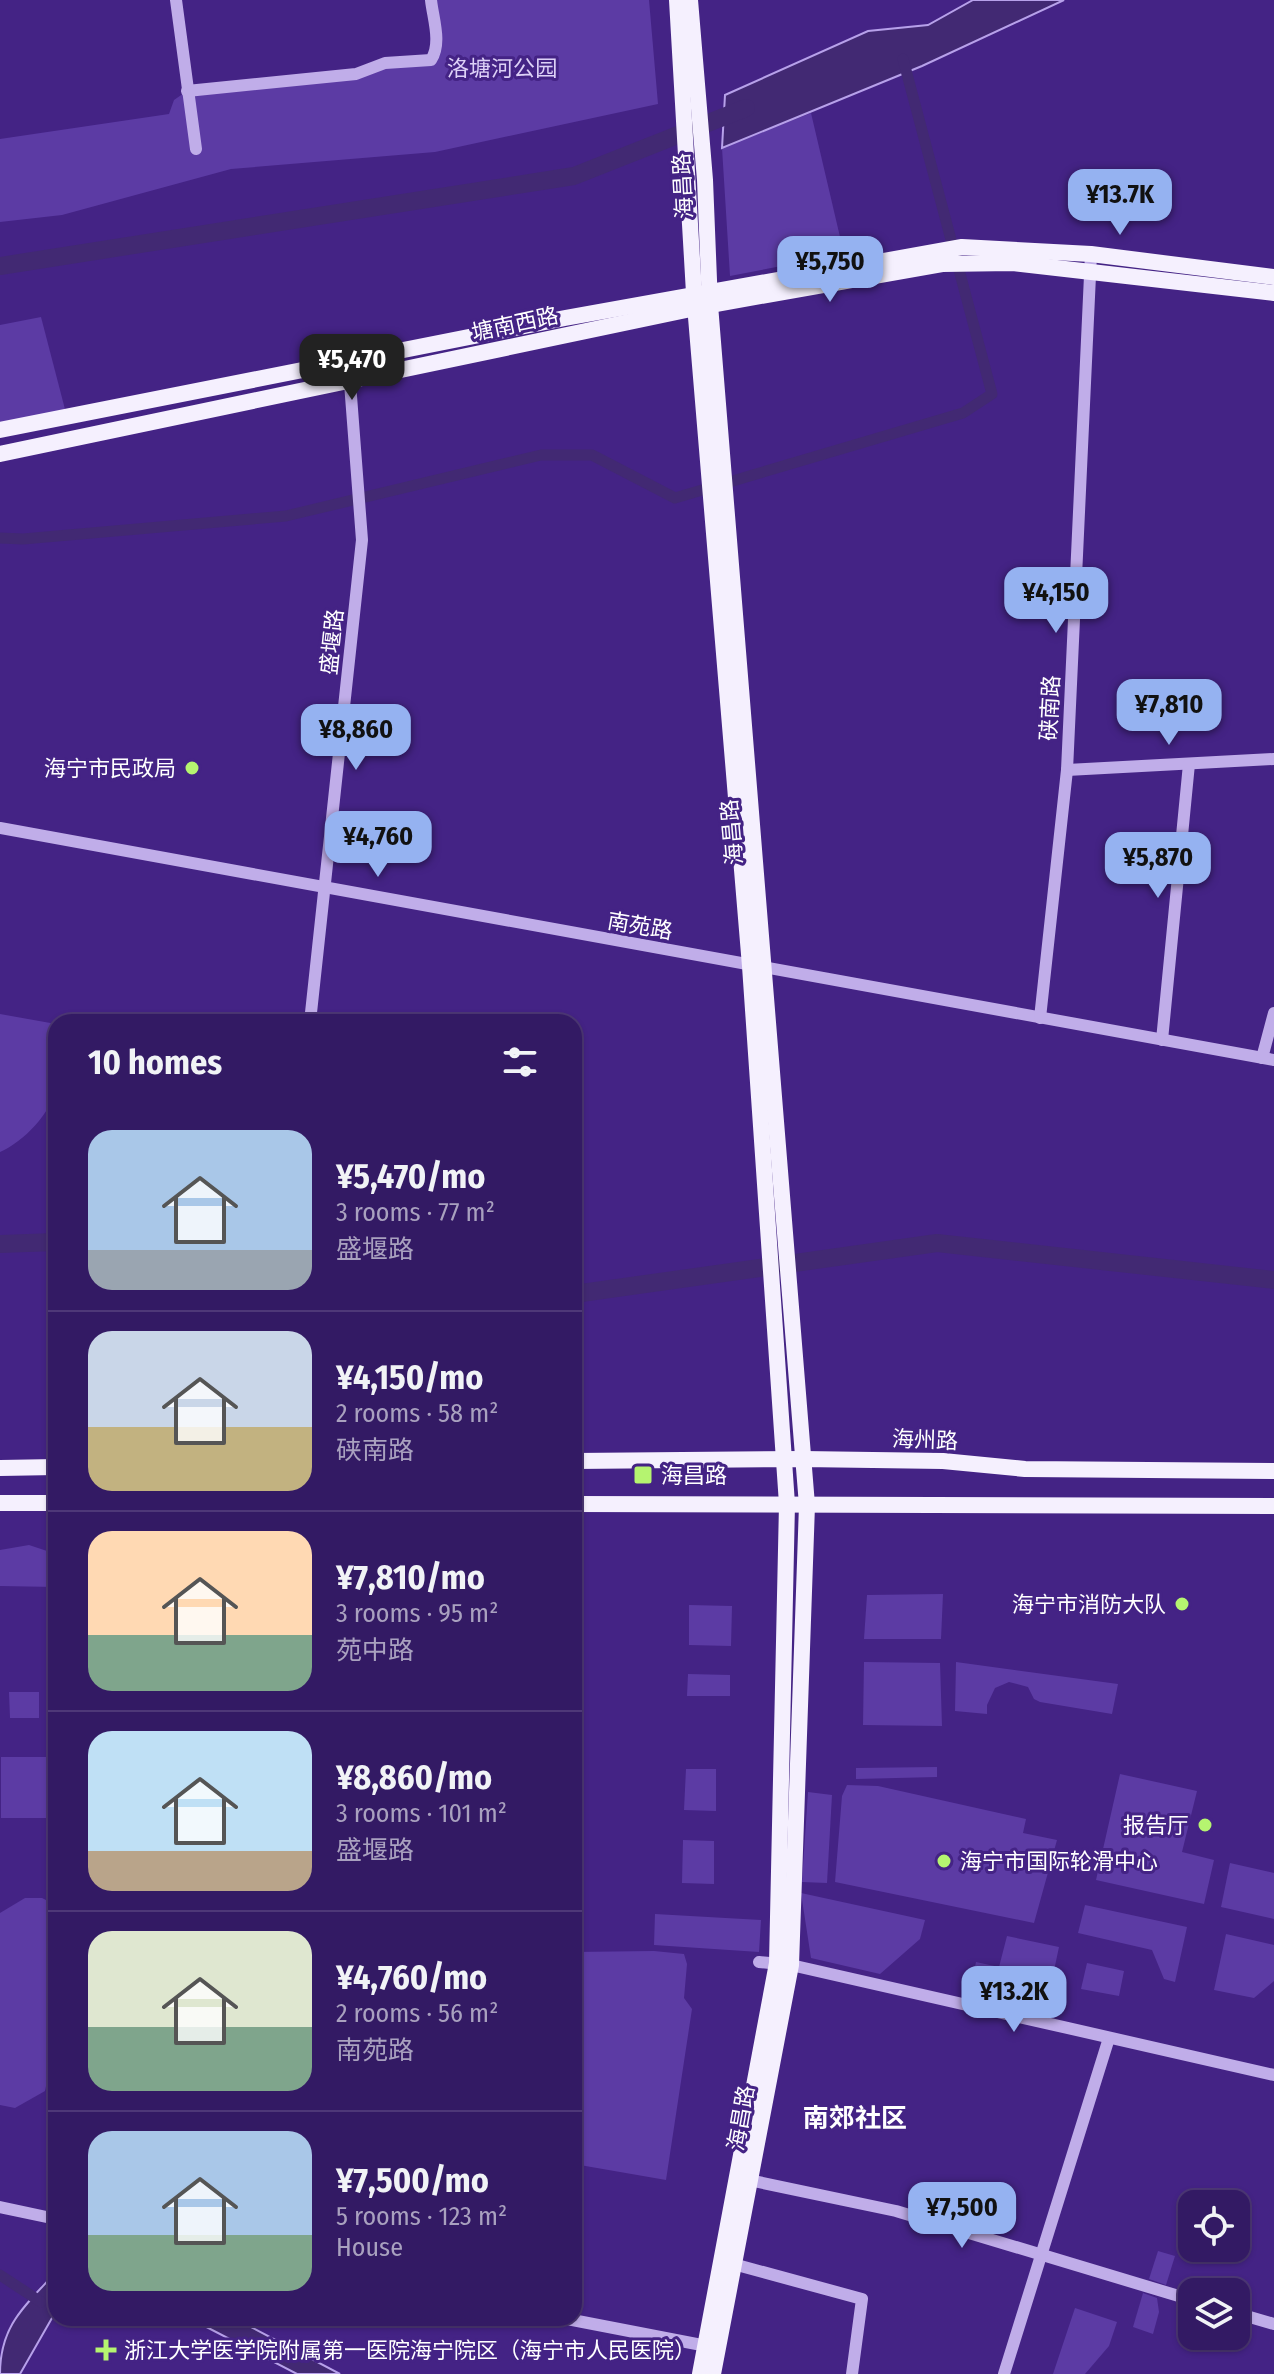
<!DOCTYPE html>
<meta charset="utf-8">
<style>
:root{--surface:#331a64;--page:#3b236a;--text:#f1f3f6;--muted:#a9a1bf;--line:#4e3878;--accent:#95b2f1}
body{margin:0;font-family:"Fira Sans Condensed","Noto Sans SC",sans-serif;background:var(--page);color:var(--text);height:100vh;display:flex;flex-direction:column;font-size:30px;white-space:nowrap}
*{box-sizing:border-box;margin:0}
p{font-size:26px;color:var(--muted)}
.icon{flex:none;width:44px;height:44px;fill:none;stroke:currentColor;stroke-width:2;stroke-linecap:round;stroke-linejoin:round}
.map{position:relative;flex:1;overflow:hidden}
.drawer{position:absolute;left:48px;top:1014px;width:534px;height:1312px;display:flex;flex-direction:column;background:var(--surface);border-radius:24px;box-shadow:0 2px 6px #0004,0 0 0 2px var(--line)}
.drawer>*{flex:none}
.buttons{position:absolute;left:1178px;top:2190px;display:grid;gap:16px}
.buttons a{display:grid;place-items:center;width:72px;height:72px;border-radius:16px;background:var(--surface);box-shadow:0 2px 6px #0004,0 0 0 2px var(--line);font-size:40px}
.price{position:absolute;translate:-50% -68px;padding:0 18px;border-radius:16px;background:var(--accent);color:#111;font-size:26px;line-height:52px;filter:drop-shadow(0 2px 4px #0008)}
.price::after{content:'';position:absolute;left:50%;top:48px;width:24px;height:18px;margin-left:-12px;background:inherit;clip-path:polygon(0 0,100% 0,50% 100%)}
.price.active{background:#222;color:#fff}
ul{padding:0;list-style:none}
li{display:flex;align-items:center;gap:24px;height:200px;padding:0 40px}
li+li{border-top:2px solid var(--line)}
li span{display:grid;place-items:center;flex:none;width:224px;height:160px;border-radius:24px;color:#555}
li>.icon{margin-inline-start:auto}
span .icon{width:96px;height:96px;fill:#fffc;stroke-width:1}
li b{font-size:34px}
h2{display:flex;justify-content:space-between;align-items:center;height:96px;padding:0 40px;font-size:34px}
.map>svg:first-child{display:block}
.green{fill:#5c3ba4}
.water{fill:#422973;stroke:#b7a1ea;stroke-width:2}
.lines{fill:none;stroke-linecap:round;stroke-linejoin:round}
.canal{stroke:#422973;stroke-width:11}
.river{stroke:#422973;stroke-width:18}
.minor{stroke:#c0ade9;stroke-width:12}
.major{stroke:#f5f0fe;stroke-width:16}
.poi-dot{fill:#b5f470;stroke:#442385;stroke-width:3}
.labels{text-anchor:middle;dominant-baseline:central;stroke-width:6;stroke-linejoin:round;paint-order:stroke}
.park-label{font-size:22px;fill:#ddd1f7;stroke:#442385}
.street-label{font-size:22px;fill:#fff;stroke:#442385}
.poi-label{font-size:22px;fill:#fff;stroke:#442385;text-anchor:end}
.quarter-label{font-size:26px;font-weight:bold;fill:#fff;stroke:#442385}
</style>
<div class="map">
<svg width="1274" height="2374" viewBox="0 0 1274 2374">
<rect width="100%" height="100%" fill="#442385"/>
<!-- green -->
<g class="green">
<path d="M 431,0 L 649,0 L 658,104 L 435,152 L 231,169 L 62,215 L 0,222 L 0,139 L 169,114 L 174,100 L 187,91 L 430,60 Z"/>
<path d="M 811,113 L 844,254 L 730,276 L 722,148 Z"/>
<path d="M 41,317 L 67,417 L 0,426 L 0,325 Z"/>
<path d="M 0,1014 L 56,1024 C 56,1044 59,1067 56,1087 C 52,1113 23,1142 0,1152 Z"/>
<path d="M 29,1545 L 56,1554 L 56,1587 L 0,1586 L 0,1550 Z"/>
<path d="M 943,1594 L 941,1639 L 864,1639 L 867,1595 Z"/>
<path d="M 689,1605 L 732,1606 L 731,1646 L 689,1645 Z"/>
<path d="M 864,1662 L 940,1663 L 942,1726 L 863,1725 Z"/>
<path d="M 956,1662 L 1118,1684 L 1112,1714 L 1040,1702 L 1034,1699 L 1028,1687 L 1009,1682 L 995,1688 L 987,1705 L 987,1714 L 955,1711 Z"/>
<path d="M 688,1674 L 730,1675 L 730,1696 L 687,1696 Z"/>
<path d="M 9,1692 L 39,1692 L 39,1718 L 10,1718 Z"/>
<rect x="1" y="1757" width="55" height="61"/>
<path d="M 937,1767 L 937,1777 L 856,1779 L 856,1768 Z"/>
<path d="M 686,1769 L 716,1769 L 716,1811 L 684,1810 Z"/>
<path d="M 1120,1774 L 1197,1791 L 1182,1852 L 1214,1860 L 1204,1904 L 1096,1880 Z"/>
<path d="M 847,1785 L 878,1786 L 1026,1819 L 1023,1833 L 1057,1840 L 1034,1923 L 835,1882 L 842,1796 Z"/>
<path d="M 808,1792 L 832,1795 L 827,1883 L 802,1882 Z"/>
<path d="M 683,1840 L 714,1841 L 714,1884 L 682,1883 Z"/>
<path d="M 1230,1863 L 1274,1873 L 1274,1919 L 1221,1907 Z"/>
<path d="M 801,1893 L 925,1920 L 920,1939 L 880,1974 L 811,1958 Z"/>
<path d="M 25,1898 L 42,1898 L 56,1905 L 56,2038 L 45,2091 L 15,2108 L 0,2105 L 0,1913 Z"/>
<path d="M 1085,1905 L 1187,1927 L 1175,1982 L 1164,1979 L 1152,1950 L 1078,1933 Z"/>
<path d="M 655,1914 L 761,1920 L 759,1952 L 654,1945 Z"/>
<path d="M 1226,1934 L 1274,1945 L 1274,1981 L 1254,1998 L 1214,1990 Z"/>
<path d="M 1007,1936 L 1059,1947 L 1045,2013 L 969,1995 L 976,1962 L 999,1967 Z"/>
<path d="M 654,1951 L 684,1954 L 687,1964 L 684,1998 L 692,2009 L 666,2180 L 574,2164 L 574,1952 Z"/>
<path d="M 1087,1963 L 1124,1971 L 1119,1996 L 1081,1989 Z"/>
<path d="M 1158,2251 L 1175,2256 L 1166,2285 L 1149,2279 Z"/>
<path d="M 1143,2293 L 1157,2298 L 1159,2312 L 1153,2334 L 1133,2327 Z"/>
<path d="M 1075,2308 L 1117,2322 L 1109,2346 L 1085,2374 L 1053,2374 Z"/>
</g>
<!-- water -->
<g class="water">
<path d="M 973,0 L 1064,0 L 922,66 L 722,148 L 725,95 L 868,31 L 928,25 Z"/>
<path d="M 56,2272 L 56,2311 L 20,2374 L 0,2374 C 0,2325 25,2306 56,2272 Z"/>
<path d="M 189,2318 L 234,2318 L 340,2374 L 297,2374 Z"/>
</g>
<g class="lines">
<!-- canal -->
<g class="canal">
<path d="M 0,538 L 23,539 L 286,516 L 541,455 L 592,455 L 675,498 L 963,413 L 992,394 L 903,59"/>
<path d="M 0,2275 L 41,2302"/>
</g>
<!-- river -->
<g class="river">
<path d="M 0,266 L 574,176 L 746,108"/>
<path d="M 0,1244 L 56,1242"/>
<path d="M 574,1294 L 937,1243 L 1274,1280"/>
</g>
<!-- minor -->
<g class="minor">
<path d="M 176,0 L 196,149"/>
<path d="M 187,91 L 356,74 L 385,63 L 431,60 C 442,43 433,19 431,0"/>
<path d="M 1067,770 L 1274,759"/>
<path d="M 0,828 L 1274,1060"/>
<path d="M 1040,1018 L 1067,770 L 1091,254"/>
<path d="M 310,1022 L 362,540 L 350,383 L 345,362"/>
<path d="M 1162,1040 L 1189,764"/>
<path d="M 1262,1058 L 1274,1013"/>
<path d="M 759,1962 L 791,1965 L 1274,2075"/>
<path d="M 744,2179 L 896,2211 L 1192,2300"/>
<path d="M 0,2207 L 56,2219"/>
<path d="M 737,2265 L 862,2299 L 852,2374"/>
<path d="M 1236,2313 L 1274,2324"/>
<path d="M 562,2318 L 712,2347"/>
<path d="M 1004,2374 L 1109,2038"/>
</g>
<!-- major -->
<g class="major">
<path d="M 677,0 L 694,293 L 750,966 L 787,1504 L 777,1963 L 700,2374"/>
<path d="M 690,0 L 705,180 L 710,305 L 807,1505 L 791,1965 L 713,2374"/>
<path d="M 0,430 L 565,318 L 962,247 L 1091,254 L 1274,277"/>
<path d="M 0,454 L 710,305 L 942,264 L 1013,263 L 1274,293"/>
<path d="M 574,1461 L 803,1459 L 943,1461 L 1025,1469 L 1274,1471"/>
<path d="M 0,1468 L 56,1467"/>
<path d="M 0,1503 L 56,1503"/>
<path d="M 574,1504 L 1274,1506"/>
</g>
</g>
<!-- markers -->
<g class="poi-dot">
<circle cx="192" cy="768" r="8"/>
<rect x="633" y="1465" width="20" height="20" rx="4"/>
<circle cx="1182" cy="1604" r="8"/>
<circle cx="1205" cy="1825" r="8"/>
<circle cx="944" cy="1861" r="8"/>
<path d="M102 2338h8v8h8v8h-8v8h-8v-8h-8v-8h8z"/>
</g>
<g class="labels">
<!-- park labels -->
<g class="park-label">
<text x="502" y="68">洛塘河公园</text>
</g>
<!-- street labels -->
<g class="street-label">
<text transform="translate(683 186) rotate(-93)">海昌路</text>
<text transform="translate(515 324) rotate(-12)">塘南西路</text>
<text transform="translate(332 642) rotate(-84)">盛堰路</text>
<text transform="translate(1050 708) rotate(-87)">硖南路</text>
<text transform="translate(732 832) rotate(-95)">海昌路</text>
<text transform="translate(640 926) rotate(10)">南苑路</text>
<text transform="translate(925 1440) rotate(2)">海州路</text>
<text transform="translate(741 2118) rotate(-80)">海昌路</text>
</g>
<!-- poi labels -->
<g class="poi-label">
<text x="176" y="768">海宁市民政局</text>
<text x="661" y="1475" text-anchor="start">海昌路</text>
<text x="1166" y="1604">海宁市消防大队</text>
<text x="1189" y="1825">报告厅</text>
<text x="960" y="1861" text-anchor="start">海宁市国际轮滑中心</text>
<text x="124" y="2350" text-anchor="start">浙江大学医学院附属第一医院海宁院区（海宁市人民医院）</text>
</g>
<!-- quarter labels -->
<g class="quarter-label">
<text x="855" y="2118">南郊社区</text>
</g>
</g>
</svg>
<div class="buttons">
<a><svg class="icon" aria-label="locate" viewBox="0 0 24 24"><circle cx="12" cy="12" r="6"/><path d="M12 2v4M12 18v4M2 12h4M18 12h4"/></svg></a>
<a><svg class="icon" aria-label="layers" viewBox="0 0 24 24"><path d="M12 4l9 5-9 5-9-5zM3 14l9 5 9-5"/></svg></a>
</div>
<b class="price" style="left:1120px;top:237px">¥13.7K</b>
<b class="price" style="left:830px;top:304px">¥5,750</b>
<b class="price active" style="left:352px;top:402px">¥5,470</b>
<b class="price" style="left:1056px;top:635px">¥4,150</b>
<b class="price" style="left:1169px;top:747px">¥7,810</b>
<b class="price" style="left:356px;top:772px">¥8,860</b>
<b class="price" style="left:378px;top:879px">¥4,760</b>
<b class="price" style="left:1158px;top:900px">¥5,870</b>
<b class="price" style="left:1014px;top:2034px">¥13.2K</b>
<b class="price" style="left:962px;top:2250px">¥7,500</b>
<section class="drawer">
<h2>10 homes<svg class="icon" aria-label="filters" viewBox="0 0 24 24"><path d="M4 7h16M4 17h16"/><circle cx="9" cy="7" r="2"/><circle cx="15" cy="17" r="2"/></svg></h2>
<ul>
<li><span style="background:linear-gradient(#a9c7e8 75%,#9aa5b1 0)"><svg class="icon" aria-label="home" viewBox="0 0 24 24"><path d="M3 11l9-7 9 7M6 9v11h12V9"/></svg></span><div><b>¥5,470/mo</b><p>3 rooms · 77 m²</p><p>盛堰路</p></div></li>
<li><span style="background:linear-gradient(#c9d6e8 60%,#c2b280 0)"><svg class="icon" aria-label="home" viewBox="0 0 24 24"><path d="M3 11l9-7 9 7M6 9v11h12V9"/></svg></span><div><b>¥4,150/mo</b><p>2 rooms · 58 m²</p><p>硖南路</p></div></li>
<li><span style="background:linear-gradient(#ffd9b3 65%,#7fa58c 0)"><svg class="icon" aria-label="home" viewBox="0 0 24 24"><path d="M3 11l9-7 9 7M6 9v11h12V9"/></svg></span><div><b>¥7,810/mo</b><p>3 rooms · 95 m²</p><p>苑中路</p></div></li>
<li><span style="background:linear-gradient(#bfe0f5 75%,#b9a48a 0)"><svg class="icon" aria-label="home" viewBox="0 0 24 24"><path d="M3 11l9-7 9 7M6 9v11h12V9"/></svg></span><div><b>¥8,860/mo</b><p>3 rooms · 101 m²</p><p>盛堰路</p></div></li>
<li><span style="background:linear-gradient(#dfe7d0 60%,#7fa58c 0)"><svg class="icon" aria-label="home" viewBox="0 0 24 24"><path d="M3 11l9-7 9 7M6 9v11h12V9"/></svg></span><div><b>¥4,760/mo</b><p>2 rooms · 56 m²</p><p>南苑路</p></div></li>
<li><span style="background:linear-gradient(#a9c7e8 65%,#7fa58c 0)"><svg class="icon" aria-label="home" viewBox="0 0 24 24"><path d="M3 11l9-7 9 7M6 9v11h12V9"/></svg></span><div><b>¥7,500/mo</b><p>5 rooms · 123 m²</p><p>House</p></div></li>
</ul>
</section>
</div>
